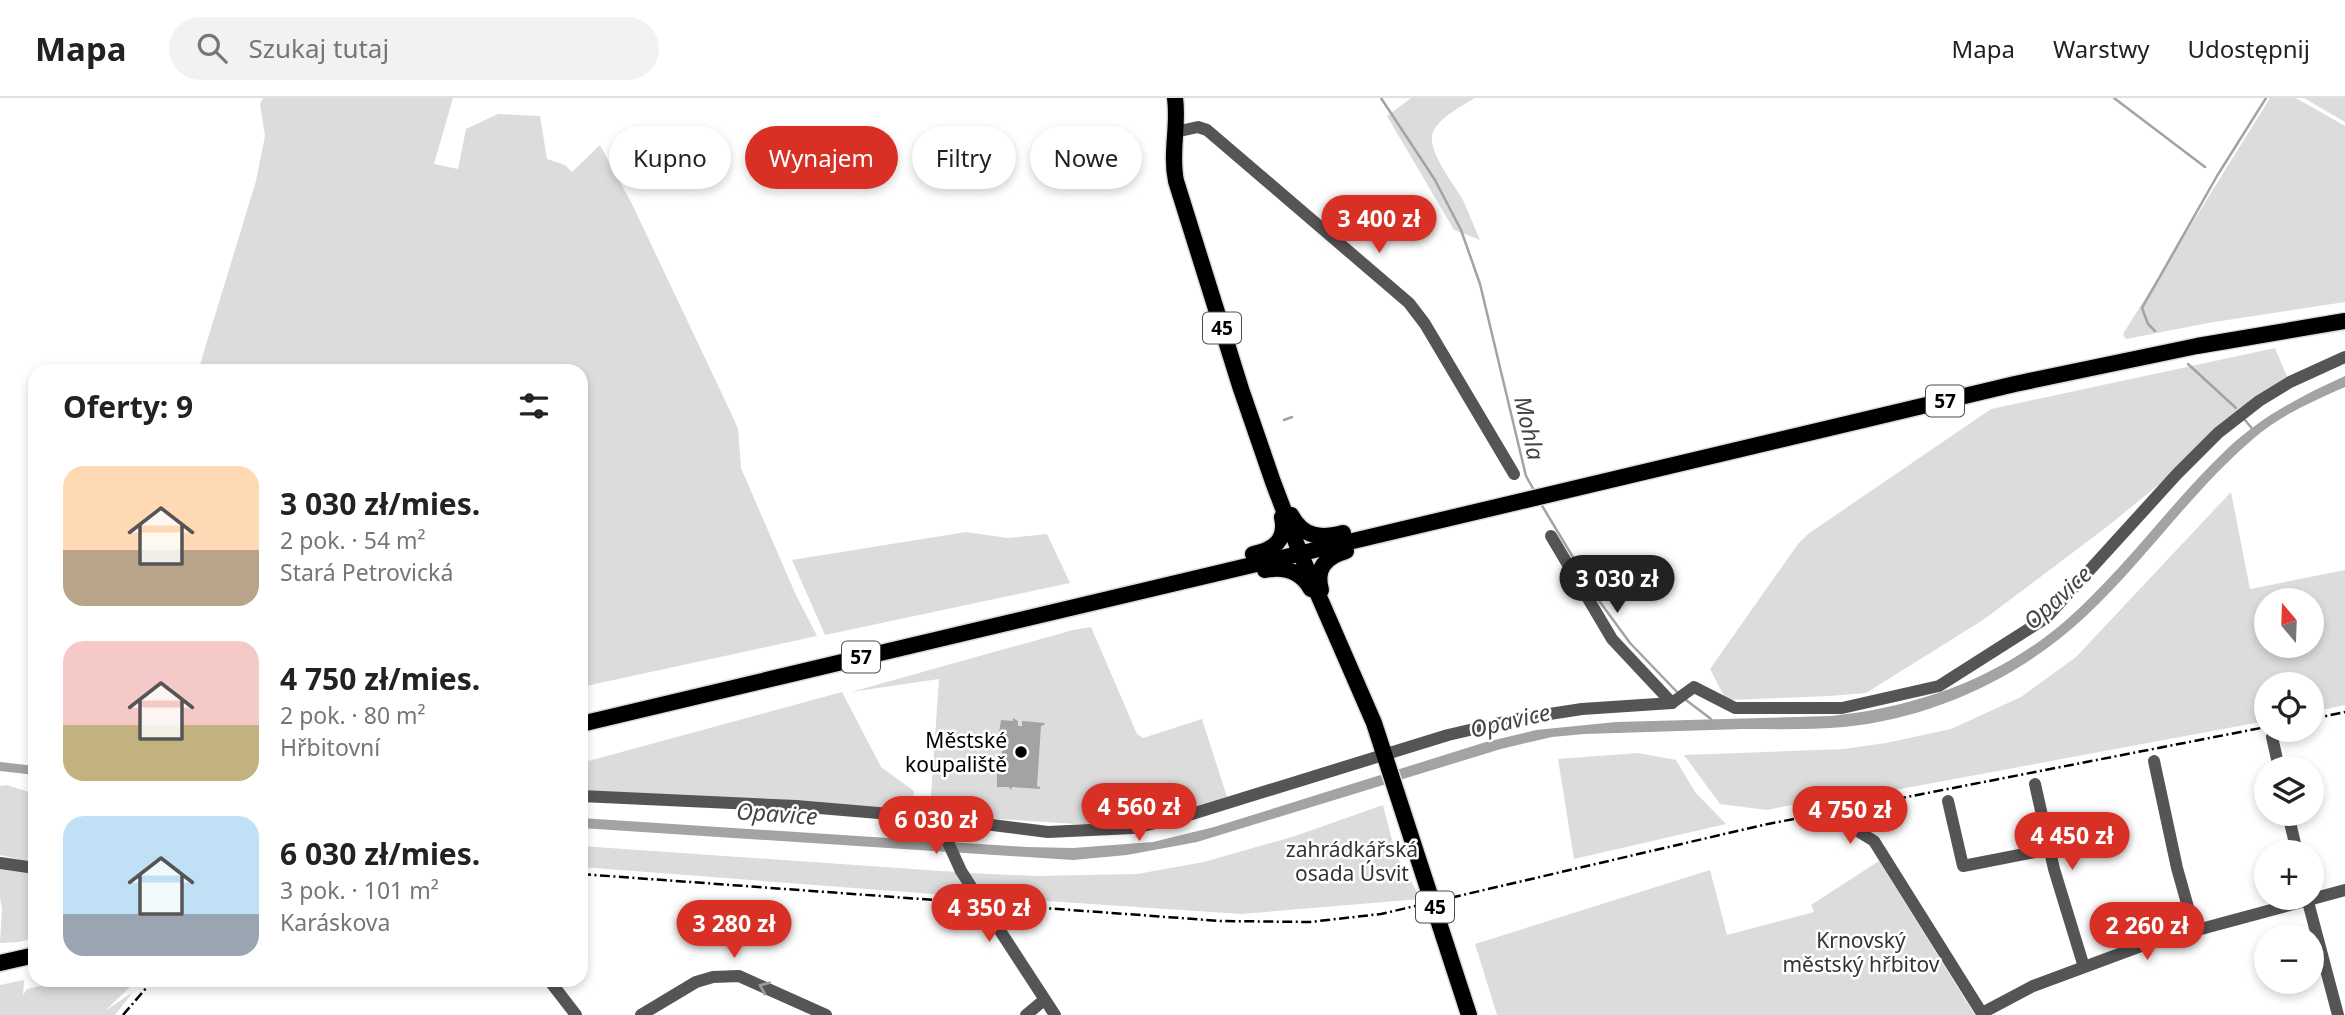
<!DOCTYPE html>
<html lang="pl">
<meta charset="utf-8">
<style>
:root{--surface:#fff;--page:#f2f2f2;--text:#222;--muted:#767676;--line:#e0e0e0;--accent:#d93025}
body{margin:0;font-family:"Noto Sans",sans-serif;background:var(--page);color:var(--text);height:100vh;display:flex;flex-direction:column;font-size:26px;white-space:nowrap}
*{box-sizing:border-box;margin:0}
p{font-size:23px;color:var(--muted)}
.icon{flex:none;width:38px;height:38px;fill:none;stroke:currentColor;stroke-width:2;stroke-linecap:round;stroke-linejoin:round}
.map{position:relative;flex:1;overflow:hidden}
.panel{position:absolute;left:28px;top:266px;width:560px;height:623px;display:flex;flex-direction:column;background:var(--surface);border-radius:21px;box-shadow:0 4px 10px #0003}
.panel>*{flex:none}
.top-card{position:absolute;left:609px;top:28px;width:665px;height:63px;display:flex;gap:14px}
.needle{width:46px;rotate:341deg}
.buttons{position:absolute;left:2254px;top:490px;display:grid;gap:14px}
.buttons a{display:grid;place-items:center;width:70px;height:70px;border-radius:50%;background:var(--surface);box-shadow:0 4px 10px #0003;font-size:35px}
.price{position:absolute;translate:-50% -60px;padding:0 16px;border-radius:24px;background:var(--accent);color:#fff;font-size:23px;line-height:46px;filter:drop-shadow(0 2px 4px #0008)}
.price::after{content:'';position:absolute;left:50%;top:42px;width:21px;height:16px;margin-left:-10px;background:inherit;clip-path:polygon(0 0,100% 0,50% 100%)}
.price.current{background:#222;color:#fff}
ul{padding:0;list-style:none}
li{display:flex;align-items:center;gap:21px;height:175px;padding:0 35px}
li span{display:grid;place-items:center;flex:none;width:196px;height:140px;border-radius:21px;color:#555}
li>.icon{margin-inline-start:auto}
span .icon{width:84px;height:84px;fill:#fffc;stroke-width:1}
li b{font-size:30px}
h2{display:flex;justify-content:space-between;align-items:center;height:84px;padding:0 35px;font-size:30px}
.chip{padding:0 24px;border-radius:32px;background:var(--surface);box-shadow:0 4px 10px #0003;font-size:24px;line-height:63px}
.chip.current{background:var(--accent);color:#fff}
header{display:flex;align-items:center;gap:42px;box-sizing:border-box;height:98px;padding:0 35px;background:var(--surface);border-bottom:2px solid var(--line)}
header strong{font-size:33px}
nav{display:flex;gap:38px;margin-inline-start:auto;font-size:24px}
.search{width:490px;height:63px;background:var(--page);display:flex;align-items:center;gap:18px;box-sizing:border-box;padding:0 24px;border-radius:38px;color:var(--muted);font-size:26px}
.map>svg:first-child{display:block}
.green{fill:#dcdcdc;fill-rule:evenodd}
.water{fill:#a3a3a3}
.lines{fill:none;stroke-linecap:round;stroke-linejoin:round}
.stream{stroke:#a3a3a3;stroke-width:2.5}
.major-casing{stroke:#dbdbdb;stroke-width:19}
.minor{stroke:#555;stroke-width:12}
.major{stroke:#000;stroke-width:16}
.rail{stroke:#000;stroke-width:2.5;stroke-dasharray:10 3.5 2 3.5;stroke-linecap:butt}
.oneway{stroke:#999}
.poi-dot{fill:#000;stroke:#fff;stroke-width:2.5}
.labels{text-anchor:middle;dominant-baseline:central;stroke-width:5;stroke-linejoin:round;paint-order:stroke}
.shield{fill:#fff;stroke:#4c4c4c;stroke-width:2}
.shield-label{font-size:19px;font-weight:bold;fill:#000}
.poi-label{font-size:21px;fill:#000;stroke:#fff;text-anchor:end}
.park-label{font-size:21px;fill:#333;stroke:#fff}
.water-label{font-size:23px;font-style:italic;fill:#444;stroke:#fff}
</style>
<header>
<strong>Mapa</strong>
<div class="search"><svg class="icon" aria-label="search" viewBox="0 0 24 24"><circle cx="10" cy="10" r="6"/><path d="M15 15l6 6"/></svg>Szukaj tutaj</div>
<nav><a>Mapa</a><a>Warstwy</a><a>Udostępnij</a></nav>
</header>
<div class="map">
<svg width="2345" height="917" viewBox="0 0 2345 917">
<rect width="100%" height="100%" fill="#fff"/>
<!-- green -->
<g class="green">
<path d="M 263,0 L 453,0 L 434,66 L 458,71 L 466,31 L 498,16 L 540,18 L 547,61 L 565,67 L 572,74 L 600,47 L 632,106 L 732,317 L 738,331 L 741,370 L 795,495 L 817,538 L 581,589 L 581,273 L 198,273 L 256,83 L 265,38 L 260,6 Z"/>
<path d="M 1411,0 L 1475,0 C 1462,8 1440,19 1433,34 C 1426,52 1454,86 1463,102 C 1469,115 1474,129 1480,142 L 1454,132 L 1387,18 Z"/>
<path d="M 2270,0 L 2296,0 L 2345,28 L 2345,204 L 2208,225 L 2126,241 L 2123,236 Z"/>
<path d="M 2304,0 L 2345,0 L 2345,24 Z"/>
<path d="M 2275,250 L 2288,281 L 2108,428 L 1983,522 L 1866,595 L 1830,598 L 1726,602 L 1710,571 L 1798,446 L 1808,436 L 1991,311 Z"/>
<path d="M 2231,394 L 2250,491 L 2345,472 L 2345,607 L 2312,614 L 2312,586 L 2266,586 L 2266,623 L 1825,705 L 1806,704 L 1767,712 L 1720,706 L 1684,657 L 1843,651 L 1886,645 L 1951,631 L 2021,599 L 2076,559 ZM 2266,502 L 2312,502 L 2312,548 L 2266,548 Z"/>
<path d="M 966,434 L 1008,440 L 1047,436 L 1070,485 L 825,537 L 792,462 Z"/>
<path d="M 1091,529 L 1137,636 L 1143,640 L 1202,621 L 1227,699 L 1160,722 L 1091,727 L 969,719 L 931,698 L 939,581 L 851,594 L 1073,532 Z"/>
<path d="M 842,594 L 881,669 L 914,693 L 910,714 L 581,693 L 581,665 Z"/>
<path d="M 1638,655 L 1676,662 L 1695,694 L 1726,726 L 1574,761 L 1558,661 Z"/>
<path d="M 7,687 L 35,696 L 35,765 L 0,757 L 0,688 Z"/>
<path d="M 1383,707 L 1396,757 L 1421,801 L 1241,816 L 988,799 L 969,775 L 1037,778 L 1137,776 L 1204,764 L 1295,738 Z"/>
<path d="M 581,748 L 956,774 L 972,799 L 581,769 Z"/>
<path d="M 1879,763 L 1975,917 L 1497,917 L 1475,846 L 1710,772 L 1727,837 L 1814,814 L 1811,807 Z"/>
<path d="M 0,770 L 35,775 L 35,840 L 19,844 L 0,845 L 2,811 L 0,800 Z"/>
<path d="M 24,882 L 23,897 L 27,891 L 65,882 L 137,882 L 105,913 L 133,894 L 115,917 L 0,917 L 0,887 Z"/>
</g>
<!-- water -->
<g class="water">
<path d="M 2345,278 L 2345,289 C 2313,303 2279,318 2253,341 C 2191,394 2145,463 2086,518 C 2020,580 1933,620 1844,629 C 1811,632 1777,631 1743,631 C 1690,633 1637,634 1584,636 L 1552,639 L 1501,651 L 1197,744 L 1127,757 L 1073,762 L 581,730 L 581,720 L 1027,749 L 1073,750 L 1153,744 L 1214,729 L 1486,644 L 1536,632 L 1616,624 L 1831,618 C 1917,609 1997,581 2064,524 C 2124,472 2170,405 2228,350 C 2262,318 2303,297 2345,278 Z"/>
<path d="M 1013,620 L 1018,623 L 1018,628 L 1022,628 L 1022,623 L 1045,625 L 1044,627 L 1041,628 L 1037,688 L 1040,689 L 1040,691 L 1012,689 L 1011,692 L 1009,689 L 997,689 L 997,664 L 1002,659 L 1002,649 L 997,647 L 1001,622 L 1013,623 Z"/>
<path d="M 0,664 L 35,668 L 35,677 L 0,673 Z"/>
</g>
<g class="lines">
<!-- stream -->
<g class="stream">
<path d="M 1381,0 L 1435,82 L 1461,132 L 1480,186 L 1526,378 L 1535,394"/>
<path d="M 2114,0 L 2205,69"/>
<path d="M 2155,233 L 2148,226 L 2142,210 L 2217,78 L 2266,0"/>
<path d="M 2188,266 L 2236,310"/>
<path d="M 1284,322 L 1292,319"/>
<path d="M 2245,322 L 2254,333"/>
<path d="M 1541,406 L 1600,504 L 1630,545 L 1678,595"/>
<path d="M 1686,602 L 1711,621"/>
</g>
<defs>
<g id="major">
<path d="M 1175,0 C 1179,28 1170,55 1176,83 L 1241,291 L 1273,384 L 1300,455 L 1374,625 L 1469,917"/>
<path d="M 1291,417 C 1303,439 1320,441 1343,435"/>
<path d="M 1253,456 C 1274,452 1287,442 1282,419"/>
<path d="M 1265,472 C 1284,468 1301,473 1311,491"/>
<path d="M 1321,492 C 1315,471 1325,459 1346,453"/>
<path d="M 581,626 L 2015,286 L 2197,248 L 2345,223"/>
<path d="M 0,865 L 35,857"/>
</g>
</defs>
<!-- major casing -->
<use href="#major" class="major-casing"/>
<!-- minor -->
<g class="minor">
<path d="M 1175,34 L 1198,29 L 1207,32 L 1409,205 L 1425,226 L 1514,376"/>
<path d="M 1551,438 L 1612,541 L 1672,605"/>
<path d="M 2272,639 L 2279,670"/>
<path d="M 2154,663 L 2177,770 L 2195,834"/>
<path d="M 2035,686 L 2054,771 L 2084,869"/>
<path d="M 581,698 L 796,708 L 937,720 L 1048,734 L 1133,730 L 1179,720 L 1448,637 L 1517,621 L 1582,611 L 1672,605 L 1694,589 L 1735,610 L 1842,610 L 1939,588 L 2046,520 L 2177,376 L 2218,335 L 2259,303 L 2290,284 L 2345,259"/>
<path d="M 1948,703 L 1963,768 L 2050,751"/>
<path d="M 2288,716 L 2297,754"/>
<path d="M 937,720 L 961,773 L 1055,917"/>
<path d="M 1843,724 L 1874,743 L 1983,917"/>
<path d="M 0,765 L 35,770"/>
<path d="M 2307,800 L 2338,917"/>
<path d="M 549,882 L 576,917"/>
<path d="M 1982,915 L 2033,888 L 2149,845 L 2345,792"/>
<path d="M 641,917 L 696,884 L 713,879 L 739,878 L 826,917"/>
<path d="M 1026,917 L 1044,902"/>
</g>
<!-- major -->
<use href="#major" class="major"/>
<!-- rail -->
<g class="rail">
<path d="M 2312,621 L 2345,614"/>
<path d="M 581,776 L 1221,823 L 1310,824 L 1381,816 L 1763,727 L 2266,629"/>
<path d="M 123,917 L 153,882"/>
</g>
</g>
<!-- one-way arrows -->
<defs><path id="oneway-chevron" d="M-2-3.5L2.5 0L-2 3.5" fill="none" stroke-width="1.6" stroke-linecap="round" stroke-linejoin="round" transform="scale(1.75)"/></defs>
<use class="oneway" href="#oneway-chevron" transform="translate(764 889) rotate(-157)"/>
<!-- markers -->
<circle class="poi-dot" cx="1021" cy="654" r="7"/>
<g class="labels">
<!-- shield labels -->
<g class="shield">
<rect x="1203" y="214.5" width="38" height="31" rx="5"/>
<rect x="1926" y="287.5" width="38" height="31" rx="5"/>
<rect x="842" y="543.5" width="38" height="31" rx="5"/>
<rect x="1416" y="793.5" width="38" height="31" rx="5"/>
</g>
<g class="shield-label">
<text x="1222" y="230">45</text>
<text x="1945" y="303">57</text>
<text x="861" y="559">57</text>
<text x="1435" y="809">45</text>
</g>
<!-- poi labels -->
<g class="poi-label">
<text x="1007" y="642">Městské<tspan x="1007" dy="24">koupaliště</tspan></text>
</g>
<!-- park labels -->
<g class="park-label">
<text x="1352" y="751">zahrádkářská<tspan x="1352" dy="24">osada Úsvit</tspan></text>
<text x="1861" y="842">Krnovský<tspan x="1861" dy="24">městský hřbitov</tspan></text>
</g>
<!-- water labels -->
<g class="water-label">
<text transform="translate(1530 330) rotate(77)">Mohla</text>
<text transform="translate(2057 499) rotate(-42)">Opavice</text>
<text transform="translate(1510 622) rotate(-13)">Opavice</text>
<text transform="translate(777 715) rotate(4)">Opavice</text>
</g>
</g>
</svg>
<div class="buttons">
<a><svg class="needle" viewBox="-14 -14 28 28"><path d="M0-13l5 13h-10z" fill="#e53935"/><path d="M0 13l5-13h-10z" fill="#767676"/></svg></a>
<a><svg class="icon" aria-label="locate" viewBox="0 0 24 24"><circle cx="12" cy="12" r="6"/><path d="M12 2v4M12 18v4M2 12h4M18 12h4"/></svg></a>
<a><svg class="icon" aria-label="layers" viewBox="0 0 24 24"><path d="M12 4l9 5-9 5-9-5zM3 14l9 5 9-5"/></svg></a>
<a>+</a>
<a>−</a>
</div>
<b class="price" style="left:1379px;top:157px">3 400 zł</b>
<b class="price current" style="left:1617px;top:517px">3 030 zł</b>
<b class="price" style="left:1139px;top:745px">4 560 zł</b>
<b class="price" style="left:1850px;top:748px">4 750 zł</b>
<b class="price" style="left:936px;top:758px">6 030 zł</b>
<b class="price" style="left:2072px;top:774px">4 450 zł</b>
<b class="price" style="left:989px;top:846px">4 350 zł</b>
<b class="price" style="left:734px;top:862px">3 280 zł</b>
<b class="price" style="left:2147px;top:864px">2 260 zł</b>
<div class="top-card">
<a class="chip">Kupno</a>
<a class="chip current">Wynajem</a>
<a class="chip">Filtry</a>
<a class="chip">Nowe</a>
</div>
<section class="panel">
<h2>Oferty: 9<svg class="icon" aria-label="filters" viewBox="0 0 24 24"><path d="M4 7h16M4 17h16"/><circle cx="9" cy="7" r="2"/><circle cx="15" cy="17" r="2"/></svg></h2>
<ul>
<li><span style="background:linear-gradient(#ffd9b3 60%,#b9a48a 0)"><svg class="icon" aria-label="home" viewBox="0 0 24 24"><path d="M3 11l9-7 9 7M6 9v11h12V9"/></svg></span><div><b>3 030 zł/mies.</b><p>2 pok. · 54 m²</p><p>Stará Petrovická</p></div></li>
<li><span style="background:linear-gradient(#f6c9c9 60%,#c2b280 0)"><svg class="icon" aria-label="home" viewBox="0 0 24 24"><path d="M3 11l9-7 9 7M6 9v11h12V9"/></svg></span><div><b>4 750 zł/mies.</b><p>2 pok. · 80 m²</p><p>Hřbitovní</p></div></li>
<li><span style="background:linear-gradient(#bfe0f5 70%,#9aa5b1 0)"><svg class="icon" aria-label="home" viewBox="0 0 24 24"><path d="M3 11l9-7 9 7M6 9v11h12V9"/></svg></span><div><b>6 030 zł/mies.</b><p>3 pok. · 101 m²</p><p>Karáskova</p></div></li>
</ul>
</section>
</div>
